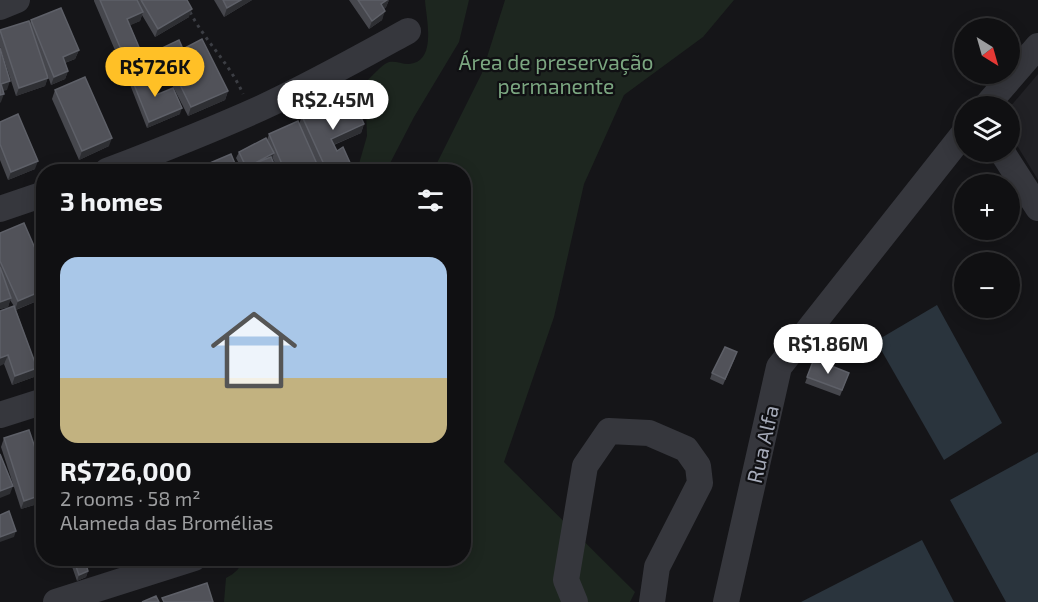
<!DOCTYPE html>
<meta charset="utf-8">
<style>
:root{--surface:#101012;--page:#19191b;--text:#f1f3f6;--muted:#9c9d9f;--line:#303032;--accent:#ffc026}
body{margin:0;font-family:"Exo 2",sans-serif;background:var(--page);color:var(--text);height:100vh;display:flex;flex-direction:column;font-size:22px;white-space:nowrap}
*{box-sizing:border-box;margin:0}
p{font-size:20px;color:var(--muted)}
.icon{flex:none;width:33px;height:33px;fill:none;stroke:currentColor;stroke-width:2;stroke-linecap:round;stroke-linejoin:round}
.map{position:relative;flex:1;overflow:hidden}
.panel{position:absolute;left:36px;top:164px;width:435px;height:402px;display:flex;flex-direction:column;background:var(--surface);border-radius:24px;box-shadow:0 3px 15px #0003,0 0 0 2px var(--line)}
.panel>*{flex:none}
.needle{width:39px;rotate:143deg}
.tools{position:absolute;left:954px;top:18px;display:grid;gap:12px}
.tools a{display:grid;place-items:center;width:66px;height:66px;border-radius:50%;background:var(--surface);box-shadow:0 3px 15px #0003,0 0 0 2px var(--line);font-size:30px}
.price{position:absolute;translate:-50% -51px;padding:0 14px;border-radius:21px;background:#fff;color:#222;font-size:20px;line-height:39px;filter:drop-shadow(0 2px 3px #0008)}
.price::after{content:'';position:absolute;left:50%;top:36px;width:18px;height:14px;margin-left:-9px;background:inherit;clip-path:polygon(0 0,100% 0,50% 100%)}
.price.current{background:var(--accent);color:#111}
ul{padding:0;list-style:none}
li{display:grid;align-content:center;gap:12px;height:318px;padding:0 24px}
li+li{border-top:2px solid var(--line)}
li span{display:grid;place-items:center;height:186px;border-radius:18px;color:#555}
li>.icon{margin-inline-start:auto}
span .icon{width:108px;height:108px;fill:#fffc;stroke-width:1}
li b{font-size:26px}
h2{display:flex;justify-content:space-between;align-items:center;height:72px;padding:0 24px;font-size:26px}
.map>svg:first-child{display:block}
.built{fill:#212125}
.green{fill:#1d261f}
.water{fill:#2a343d}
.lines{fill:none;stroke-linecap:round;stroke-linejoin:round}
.path{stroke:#3c3e44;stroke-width:3;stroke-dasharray:3 4.5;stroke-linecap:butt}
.minor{stroke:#36373d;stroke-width:26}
.wall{fill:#46474d}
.shaded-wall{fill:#2e2f33}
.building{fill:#515259;stroke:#5e6068;stroke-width:1.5}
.labels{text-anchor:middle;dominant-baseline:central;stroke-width:4.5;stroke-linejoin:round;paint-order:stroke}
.park-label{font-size:21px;fill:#7ba680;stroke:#101013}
.street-label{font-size:21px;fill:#a6abb9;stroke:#101013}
</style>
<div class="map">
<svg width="1038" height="602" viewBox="0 0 1038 602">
<rect width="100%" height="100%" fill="#151518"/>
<!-- built -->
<path class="built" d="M 1038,74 L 1038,180 L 1010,134 L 1010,107 Z"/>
<!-- green -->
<g class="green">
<path d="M 425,0 L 469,0 L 459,42 L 414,117 L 386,171 L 357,171 L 367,136 L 365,83 C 371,77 378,69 385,64 C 392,59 400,64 408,64 C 438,63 426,18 425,0 Z"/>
<path d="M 505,0 L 734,0 L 703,37 L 624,95 L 584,184 L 554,317 L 504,462 L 635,592 L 630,602 L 224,602 L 226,578 C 236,573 240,568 244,558 L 464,558 L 464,171 L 433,171 L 482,73 Z"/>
</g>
<!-- water -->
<g class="water">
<path d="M 937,305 L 1002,423 L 944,460 L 876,341 Z"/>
<path d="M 1038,452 L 1038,602 L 1006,602 L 950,500 Z"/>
<path d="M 922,540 L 954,602 L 801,602 Z"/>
</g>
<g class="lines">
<!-- path -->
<path class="path" d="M 190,12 C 205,41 230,64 243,94"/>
<!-- minor -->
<g class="minor">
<path d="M 0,7 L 17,0"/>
<path d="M 986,106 L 1038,46"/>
<path d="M 1002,152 L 1038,208"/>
<path d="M 107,171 C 159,151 210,131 261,108 C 311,85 359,58 408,31"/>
<path d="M 0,209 L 44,194"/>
<path d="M 0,415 L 44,401"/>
<path d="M 56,602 L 194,558"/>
<path d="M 575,602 L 566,580 L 585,466 L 609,431 L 649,433 L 686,449 L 698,466 L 700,483 L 657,567 L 652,602"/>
<path d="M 726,602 L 779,367 L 964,133"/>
</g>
</g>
<!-- wall -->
<g class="wall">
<path d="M 94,0 L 187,0 L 189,17 L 155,37 L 142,15 L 140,21 L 130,25 L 139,47 L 136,56 L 120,62 L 94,1 Z"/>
<path d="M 214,0 L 252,0 L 224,17 Z"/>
<path d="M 349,0 L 389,0 L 386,7 L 384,9 L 382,20 L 369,29 Z"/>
<path d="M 31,20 L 79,50 L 75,59 L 65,63 L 68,71 L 65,79 L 51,85 L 48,76 L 45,86 L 16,96 L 0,47 L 0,30 L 30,23 Z"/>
<path d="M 162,48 L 183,49 L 228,91 L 225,100 L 188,116 L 158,57 Z"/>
<path d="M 131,77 L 156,95 L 180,114 L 147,128 L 129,82 Z"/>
<path d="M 55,90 L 109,146 L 79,160 L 52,99 Z"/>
<path d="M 302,116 L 364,124 L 361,133 L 334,145 L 337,151 L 352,167 L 351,171 L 279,171 L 272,157 L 272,159 L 277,171 L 243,171 L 236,158 L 239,152 L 267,140 L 269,134 L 299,124 Z"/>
<path d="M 0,122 L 35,169 L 8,180 L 0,160 Z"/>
<path d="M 0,233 L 44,269 L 44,298 L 16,310 L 37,368 L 34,377 L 12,385 L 4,364 L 14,306 L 10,300 L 8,307 L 0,309 Z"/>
<path d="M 735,358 L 723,385 L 710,379 L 712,373 Z"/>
<path d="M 814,359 L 849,373 L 840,396 L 805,383 Z"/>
<path d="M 4,438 L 44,474 L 44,502 L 21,509 L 1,447 Z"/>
<path d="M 69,558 L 99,558 L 98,562 L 86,566 L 88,571 L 86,577 L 77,581 Z"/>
</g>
<!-- shaded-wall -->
<g class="shaded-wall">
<path d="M 241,0 L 252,0 L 224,17 L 227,8 Z"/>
<path d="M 387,0 L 389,0 L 386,7 L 378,13 L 381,4 Z"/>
<path d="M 192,9 L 189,17 L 155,37 L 158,29 Z"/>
<path d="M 385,11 L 382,20 L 369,29 L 372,21 Z"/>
<path d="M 143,12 L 140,21 L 124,28 L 127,19 Z"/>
<path d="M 139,47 L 136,56 L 120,62 L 123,54 Z"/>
<path d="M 79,50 L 75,59 L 59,65 L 63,57 Z"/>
<path d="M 68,71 L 65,79 L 51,85 L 54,77 Z"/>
<path d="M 48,78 L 45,86 L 16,96 L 19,88 Z"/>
<path d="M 10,81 L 7,90 L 0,92 L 1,84 Z"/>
<path d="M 228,91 L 225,100 L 188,116 L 191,107 Z"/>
<path d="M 4,94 L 1,102 L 0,103 L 0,95 Z"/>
<path d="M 182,108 L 180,114 L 147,128 L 149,122 Z"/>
<path d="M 364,124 L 361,133 L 328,147 L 331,139 Z"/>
<path d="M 112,138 L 109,146 L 79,160 L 82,151 Z"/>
<path d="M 274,153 L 272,159 L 253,164 Z"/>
<path d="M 38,161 L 35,169 L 8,180 L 11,172 Z"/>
<path d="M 44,290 L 44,298 L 15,310 L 18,301 Z"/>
<path d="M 11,298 L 8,307 L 0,309 L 0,302 Z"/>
<path d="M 8,355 L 4,364 L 0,366 L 0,358 Z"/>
<path d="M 37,368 L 34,377 L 12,385 L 15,376 Z"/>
<path d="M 13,486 L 10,494 L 0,498 L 0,491 Z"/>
<path d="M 44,494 L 44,502 L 21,509 L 24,501 Z"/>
<path d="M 16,531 L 14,537 L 0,542 L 0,537 Z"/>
<path d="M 94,558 L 99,558 L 98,562 L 83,567 L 85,561 Z"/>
<path d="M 109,558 L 116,558 L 108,562 Z"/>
<path d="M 88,571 L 86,577 L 77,581 L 79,575 Z"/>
</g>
<!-- building -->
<g class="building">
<path d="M 100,0 L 137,0 L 143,12 L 127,19 L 139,47 L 123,54 Z"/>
<path d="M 141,0 L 187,0 L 192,9 L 158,29 Z"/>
<path d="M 223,0 L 241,0 L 227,8 Z"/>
<path d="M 358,0 L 387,0 L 381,4 L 385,11 L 372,21 Z"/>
<path d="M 61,8 L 79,50 L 63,57 L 68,71 L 54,77 L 31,20 Z"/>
<path d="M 29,21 L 48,78 L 19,88 L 0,30 Z"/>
<path d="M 202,39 L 228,91 L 191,107 L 162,48 L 179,40 L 183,49 Z"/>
<path d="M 0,48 L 10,81 L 1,84 L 4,94 L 0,95 Z"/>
<path d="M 146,70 L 156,95 L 173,88 L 182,108 L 149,122 L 131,77 Z"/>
<path d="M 85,77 L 112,138 L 82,151 L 55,90 Z"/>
<path d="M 350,94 L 364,124 L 331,139 L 337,151 L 343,147 L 352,167 L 343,171 L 327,171 L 302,116 Z"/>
<path d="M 18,114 L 38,161 L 11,172 L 0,144 L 0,122 Z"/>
<path d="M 298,121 L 320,171 L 285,171 L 269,134 Z"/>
<path d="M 266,138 L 274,153 L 253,164 L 271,157 L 277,171 L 248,171 L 239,152 Z"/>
<path d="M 231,154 L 238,171 L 205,171 L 203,166 Z"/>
<path d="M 198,163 L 201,171 L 177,171 Z"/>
<path d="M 24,223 L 44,269 L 44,290 L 18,301 L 0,261 L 0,233 Z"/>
<path d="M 0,267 L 11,298 L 0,302 Z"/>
<path d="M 14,306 L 37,368 L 15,376 L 8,355 L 0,358 L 0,311 Z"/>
<path d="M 725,347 L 737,352 L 725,379 L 712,373 Z"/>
<path d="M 814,359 L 849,373 L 842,390 L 807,377 Z"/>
<path d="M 29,430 L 44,474 L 44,494 L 24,501 L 4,438 Z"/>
<path d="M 0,454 L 13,486 L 0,491 Z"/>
<path d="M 9,511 L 16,531 L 0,537 L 0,515 Z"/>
<path d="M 73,558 L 94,558 L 85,561 L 88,571 L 79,575 Z"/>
<path d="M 207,583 L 213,602 L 164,602 L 162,598 Z"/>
<path d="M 156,596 L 159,602 L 142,602 Z"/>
</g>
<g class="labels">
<!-- park labels -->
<g class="park-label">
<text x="556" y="61">Área de preservação<tspan x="556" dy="24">permanente</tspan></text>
</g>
<!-- street labels -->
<g class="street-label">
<text transform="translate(762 444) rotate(-77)">Rua Alfa</text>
</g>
</g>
</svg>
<div class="tools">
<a><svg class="needle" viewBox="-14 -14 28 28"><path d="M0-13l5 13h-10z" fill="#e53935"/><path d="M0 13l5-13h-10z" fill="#9c9d9f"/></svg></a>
<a><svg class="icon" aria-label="layers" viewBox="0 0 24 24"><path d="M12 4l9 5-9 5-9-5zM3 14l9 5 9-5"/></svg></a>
<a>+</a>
<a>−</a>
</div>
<b class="price current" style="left:155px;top:98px">R$726K</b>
<b class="price" style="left:333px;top:131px">R$2.45M</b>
<b class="price" style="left:828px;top:375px">R$1.86M</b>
<section class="panel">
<h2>3 homes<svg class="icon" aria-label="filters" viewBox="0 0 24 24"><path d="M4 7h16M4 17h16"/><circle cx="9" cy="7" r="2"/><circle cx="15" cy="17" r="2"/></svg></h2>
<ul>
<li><span style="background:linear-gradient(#a9c7e8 65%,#c2b280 0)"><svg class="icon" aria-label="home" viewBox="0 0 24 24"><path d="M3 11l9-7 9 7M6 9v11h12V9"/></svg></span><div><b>R$726,000</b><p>2 rooms · 58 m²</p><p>Alameda das Bromélias</p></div></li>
</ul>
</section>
</div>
